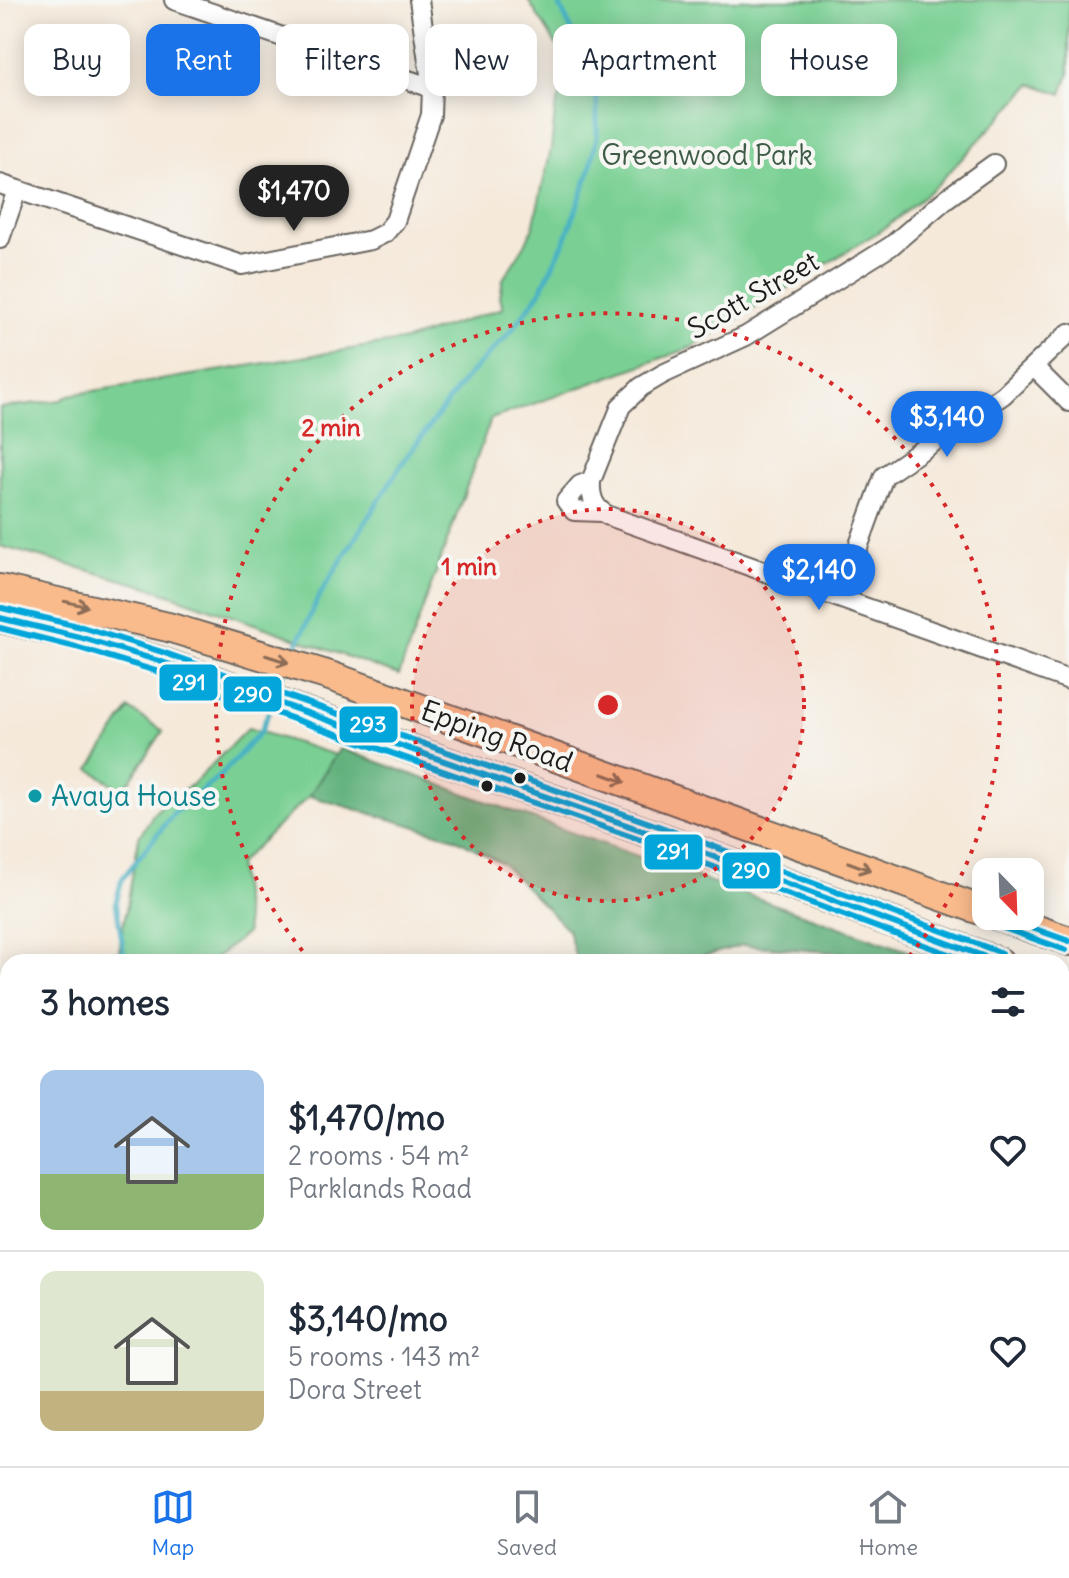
<!DOCTYPE html>
<meta charset="utf-8">
<style>
:root{--surface:#fff;--page:#f2f2f3;--text:#1f2937;--muted:#747a83;--line:#e0e1e3;--accent:#1a73e8}
body{margin:0;font-family:Delius,sans-serif;background:var(--page);color:var(--text);height:100vh;display:flex;flex-direction:column;font-size:30px;white-space:nowrap}
*{box-sizing:border-box;margin:0}
p{font-size:26px;color:var(--muted)}
.icon{flex:none;width:44px;height:44px;fill:none;stroke:currentColor;stroke-width:2;stroke-linecap:round;stroke-linejoin:round}
.map{position:relative;flex:1;overflow:hidden}
.sheet{position:absolute;left:0px;top:954px;width:1070px;height:512px;display:flex;flex-direction:column;background:var(--surface);border-radius:24px 24px 0 0;box-shadow:0 4px 20px #0003}
.sheet>*{flex:none}
.guide{position:absolute;left:24px;top:24px;width:1022px;height:72px;display:flex;gap:16px}
.needle{width:52px;rotate:157deg}
.fabs{position:absolute;left:972px;top:858px;display:grid;gap:16px}
.fabs a{display:grid;place-items:center;width:72px;height:72px;border-radius:16px;background:var(--surface);box-shadow:0 4px 20px #0003;font-size:40px}
.price{position:absolute;translate:-50% -68px;padding:0 18px;border-radius:28px;background:var(--accent);color:#fff;font-size:26px;line-height:52px;filter:drop-shadow(0 2px 4px #0008)}
.price::after{content:'';position:absolute;left:50%;top:48px;width:24px;height:18px;margin-left:-12px;background:inherit;clip-path:polygon(0 0,100% 0,50% 100%)}
.price.selected{background:#222;color:#fff}
ul{padding:0;list-style:none}
li{display:flex;align-items:center;gap:24px;height:200px;padding:0 40px}
li+li{border-top:2px solid var(--line)}
li span{display:grid;place-items:center;flex:none;width:224px;height:160px;border-radius:16px;color:#555}
li>.icon{margin-inline-start:auto}
span .icon{width:96px;height:96px;fill:#fffc;stroke-width:1}
li b{font-size:34px}
h2{display:flex;justify-content:space-between;align-items:center;height:96px;padding:0 40px;font-size:34px}
.tag{padding:0 28px;border-radius:16px;background:var(--surface);box-shadow:0 4px 20px #0003;font-size:28px;line-height:72px}
.tag.selected{background:var(--accent);color:#fff}
.menu{display:flex;justify-content:space-around;align-items:center;height:112px;border-top:2px solid var(--line);background:var(--surface);font-size:22px;color:var(--muted)}
.menu a{display:grid;justify-items:center;gap:4px}
.menu .selected{color:var(--accent)}
.map>svg:first-child{display:block}
.green{fill:#7ad094;stroke:#4b7658;stroke-width:2}
.forest{fill:#63b27e;stroke:#40674d;stroke-width:2}
.lines{fill:none;stroke-linecap:round;stroke-linejoin:round}
.stream{stroke:#47b1c5;stroke-width:5}
.minor-casing{stroke:#68645e;stroke-width:22}
.primary-casing{stroke:#68645e;stroke-width:32}
.minor{stroke:#fff;stroke-width:18}
.primary{stroke:#fabb8c;stroke-width:28}
.bus-1-casing{stroke:#f6f6f2;stroke-width:12}
.bus-2-casing{stroke:#f6f6f2;stroke-width:12}
.bus-3-casing{stroke:#f6f6f2;stroke-width:12}
.bus-1{stroke:#03a6da;stroke-width:6}
.bus-2{stroke:#03a6da;stroke-width:6}
.bus-3{stroke:#03a6da;stroke-width:6}
.oneway{stroke:#8b6c54}
.ring{fill:none;stroke:#d62828;stroke-width:4;stroke-dasharray:4 8}
.bus-dot{fill:#1c1c1c;stroke:#f6f6f2;stroke-width:3}
.culture-dot{fill:#0f9aa8;stroke:#f6f6f2;stroke-width:3}
.labels{text-anchor:middle;dominant-baseline:central;stroke-width:8;stroke-linejoin:round;paint-order:stroke}
.park-label{font-size:28px;fill:#3d5b46;stroke:#f6f6f2}
.street-label{font-size:28px;fill:#1c1c1c;stroke:#f6f6f2}
.culture-label{font-size:28px;fill:#0d838f;stroke:#f6f6f2;text-anchor:start}
.centre{fill:#d62828;stroke:#f6f6f2;stroke-width:4}
.ring-label{font-size:24px;text-anchor:middle;font-weight:bold;fill:#d62828;stroke:#f6f6f2;stroke-width:8;stroke-linejoin:round;paint-order:stroke}
.line-badge{stroke:#f6f6f2;stroke-width:3}
.badge-label{font-size:22px;text-anchor:middle;font-weight:bold;fill:#fff}
</style>
<div class="map">
<svg width="1069" height="1466" viewBox="0 0 1069 1466">
<rect width="100%" height="100%" fill="#f6f6f2"/>
<filter id="ink" filterUnits="userSpaceOnUse"><feTurbulence type="fractalNoise" baseFrequency=".0125" numOctaves="2"/><feDisplacementMap in="SourceGraphic" scale="16" xChannelSelector="R" yChannelSelector="G"/><feConvolveMatrix kernelMatrix="1 2 1 2 8 2 1 2 1" color-interpolation-filters="sRGB"/></filter>
<filter id="wash" filterUnits="userSpaceOnUse"><feTurbulence type="fractalNoise" baseFrequency=".006" numOctaves="4" result="noise"/><feDisplacementMap in="SourceGraphic" scale="32" xChannelSelector="R" yChannelSelector="G"/><feGaussianBlur stdDeviation="1.8" result="paint"/><feColorMatrix in="noise" values="0 0 0 0 0 0 0 0 0 0 0 0 0 0 0 0 0 1.4 0 .05"/><feComposite in="paint" operator="in"/></filter>
<g filter="url(#wash)">
<rect width="100%" height="100%" fill="#f5e9da"/>
<!-- green -->
<g class="green">
<path d="M 528,0 L 1069,0 L 1069,74 L 1062,94 L 1032,84 L 937,185 L 888,226 L 690,348 L 491,419 L 399,675 L 152,588 L 0,546 L 0,408 L 61,400 L 69,395 L 406,340 L 503,308 L 500,297 L 503,279 L 525,245 L 533,227 L 551,149 L 555,112 L 568,71 L 565,59 Z"/>
<path d="M 129,709 L 163,731 L 123,791 L 90,769 Z"/>
<path d="M 248,728 L 336,755 L 309,796 L 238,864 L 247,933 L 210,962 L 117,962 L 139,837 L 154,813 L 173,796 L 194,783 Z"/>
</g>
<!-- forest -->
<path class="forest" d="M 340,748 L 589,839 L 939,962 L 859,962 L 843,953 L 743,945 L 683,962 L 577,962 L 568,930 L 502,863 L 455,838 L 309,796 Z"/>
<g class="lines">
<!-- stream -->
<g class="stream">
<path d="M 293,654 L 319,596 L 403,462 L 464,380 L 512,330 L 539,294 L 566,238 L 590,170 L 597,137 L 597,104 L 592,73 L 557,0"/>
<path d="M 275,694 L 285,670"/>
<path d="M 125,962 L 116,902 L 122,879 L 174,813 L 221,775 L 261,731 L 269,711"/>
<path d="M 265,1458 L 267,1466"/>
</g>
</g>
</g>
<g filter="url(#ink)">
<g class="lines">
<defs>
<g id="minor">
<path d="M 174,0 L 432,88"/>
<path d="M 994,164 L 947,198 L 891,246 L 746,336 L 663,374 L 641,387 L 621,406 L 591,481 C 590,497 594,509 609,516 L 1069,680"/>
<path d="M 0,184 L 242,265 L 371,240 L 385,233 L 395,221 L 431,115 L 432,88 L 419,0"/>
<path d="M 0,239 L 17,190"/>
<path d="M 1034,367 L 1069,402"/>
<path d="M 591,481 L 580,485 L 566,501 L 574,511 L 602,512"/>
<path d="M 840,597 L 884,476 L 1003,395 L 1069,333"/>
<path d="M 0,1111 L 8,1113"/>
<path d="M 915,1458 L 921,1466"/>
</g>
<g id="primary">
<path d="M 0,589 L 168,627 L 330,676 L 986,912"/>
<path d="M 0,618 L 79,637 L 159,661 L 658,836 L 999,962"/>
<path d="M 998,916 L 1069,941"/>
<path d="M 1062,985 L 1069,988"/>
</g>
</defs>
<!-- minor casing -->
<use href="#minor" class="minor-casing"/>
<!-- primary casing -->
<use href="#primary" class="primary-casing"/>
<!-- minor -->
<use href="#minor" class="minor"/>
<!-- primary -->
<use href="#primary" class="primary"/>
<defs>
<g id="bus-1">
<path d="M 0,618 L 79,637 L 159,661 L 658,836 L 999,962"/>
<path d="M 998,916 L 1069,941"/>
</g>
<g id="bus-2">
<path d="M 0,628 L 76,647 L 156,671 L 655,845 L 970,962"/>
<path d="M 995,925 L 1066,950"/>
</g>
<path id="bus-3" d="M 2,608 L 82,627 L 162,652 L 661,827 L 1002,953"/>
</defs>
<!-- bus-1 casing -->
<use href="#bus-1" class="bus-1-casing"/>
<!-- bus-2 casing -->
<use href="#bus-2" class="bus-2-casing"/>
<!-- bus-3 casing -->
<use href="#bus-3" class="bus-3-casing"/>
<!-- bus-1 -->
<use href="#bus-1" class="bus-1"/>
<!-- bus-2 -->
<use href="#bus-2" class="bus-2"/>
<!-- bus-3 -->
<use href="#bus-3" class="bus-3"/>
</g>
<!-- one-way arrows -->
<defs><path id="oneway-shaft" d="M-6 0H5M1.5-3L5.5 0L1.5 3" fill="none" stroke-width="1.6" stroke-linecap="round" stroke-linejoin="round" transform="scale(2)"/></defs>
<g class="oneway">
<use href="#oneway-shaft" transform="translate(76 604) rotate(13)"/>
<use href="#oneway-shaft" transform="translate(277 659) rotate(18)"/>
<use href="#oneway-shaft" transform="translate(614 778) rotate(20)"/>
<use href="#oneway-shaft" transform="translate(859 866) rotate(20)"/>
</g>
</g>
<!-- distance rings -->
<circle cx="608" cy="705" r="196" fill="#d62828" fill-opacity=".12"/>
<g class="ring">
<circle cx="608" cy="705" r="196"/>
<path d="M310 960A392 392 0 1 1 906 960"/>
</g>
<!-- markers -->
<g class="bus-dot">
<circle cx="520" cy="778" r="7"/>
<circle cx="487" cy="786" r="7"/>
</g>
<circle class="culture-dot" cx="35" cy="796" r="8"/>
<g class="labels">
<!-- park labels -->
<g class="park-label">
<text x="707" y="155">Greenwood Park</text>
</g>
<!-- street labels -->
<g class="street-label">
<text transform="translate(753 295) rotate(-30)">Scott Street</text>
<text transform="translate(497 736) rotate(20)">Epping Road</text>
</g>
<!-- culture labels -->
<g class="culture-label">
<text x="51" y="796">Avaya House</text>
</g>
</g>
<circle cx="608" cy="705" r="12" class="centre"/>
<g class="ring-label">
<text x="331" y="436">2 min</text>
<text x="469" y="575">1 min</text>
</g>
<g class="line-badge">
<rect x="158" y="663" width="61" height="39" rx="8" fill="#03a6da"/>
<rect x="222" y="675" width="61" height="38" rx="8" fill="#03a6da"/>
<rect x="338" y="705" width="61" height="39" rx="8" fill="#03a6da"/>
<rect x="643" y="833" width="61" height="38" rx="8" fill="#03a6da"/>
<rect x="721" y="851" width="61" height="39" rx="8" fill="#03a6da"/>
</g>
<g class="badge-label">
<text x="189" y="690">291</text>
<text x="253" y="702">290</text>
<text x="368" y="732">293</text>
<text x="673" y="859">291</text>
<text x="751" y="878">290</text>
</g>
</svg>
<div class="fabs">
<a><svg class="needle" viewBox="-14 -14 28 28"><path d="M0-13l5 13h-10z" fill="#e53935"/><path d="M0 13l5-13h-10z" fill="#747a83"/></svg></a>
</div>
<b class="price selected" style="left:294px;top:233px">$1,470</b>
<b class="price" style="left:947px;top:459px">$3,140</b>
<b class="price" style="left:819px;top:612px">$2,140</b>
<div class="guide">
<a class="tag">Buy</a>
<a class="tag selected">Rent</a>
<a class="tag">Filters</a>
<a class="tag">New</a>
<a class="tag">Apartment</a>
<a class="tag">House</a>
</div>
<section class="sheet">
<h2>3 homes<svg class="icon" aria-label="filters" viewBox="0 0 24 24"><path d="M4 7h16M4 17h16"/><circle cx="9" cy="7" r="2"/><circle cx="15" cy="17" r="2"/></svg></h2>
<ul>
<li><span style="background:linear-gradient(#a9c7e8 65%,#8fb573 0)"><svg class="icon" aria-label="home" viewBox="0 0 24 24"><path d="M3 11l9-7 9 7M6 9v11h12V9"/></svg></span><div><b>$1,470/mo</b><p>2 rooms · 54 m²</p><p>Parklands Road</p></div><svg class="icon" aria-label="heart" viewBox="0 0 24 24"><path d="M12 20l-8-8c-3-5 5-10 8-4 3-6 11-1 8 4z"/></svg></li>
<li><span style="background:linear-gradient(#dfe7d0 75%,#c2b280 0)"><svg class="icon" aria-label="home" viewBox="0 0 24 24"><path d="M3 11l9-7 9 7M6 9v11h12V9"/></svg></span><div><b>$3,140/mo</b><p>5 rooms · 143 m²</p><p>Dora Street</p></div><svg class="icon" aria-label="heart" viewBox="0 0 24 24"><path d="M12 20l-8-8c-3-5 5-10 8-4 3-6 11-1 8 4z"/></svg></li>
</ul>
</section>
</div>
<nav class="menu">
<a class="selected"><svg class="icon" aria-label="map" viewBox="0 0 24 24"><path d="M3 6l6-2 6 2 6-2v14l-6 2-6-2-6 2zM9 4v14M15 6v14"/></svg>Map</a>
<a><svg class="icon" aria-label="saved" viewBox="0 0 24 24"><path d="M7 4h10v16l-5-4-5 4z"/></svg>Saved</a>
<a><svg class="icon" aria-label="home" viewBox="0 0 24 24"><path d="M3 11l9-7 9 7M6 9v11h12V9"/></svg>Home</a>
</nav>
